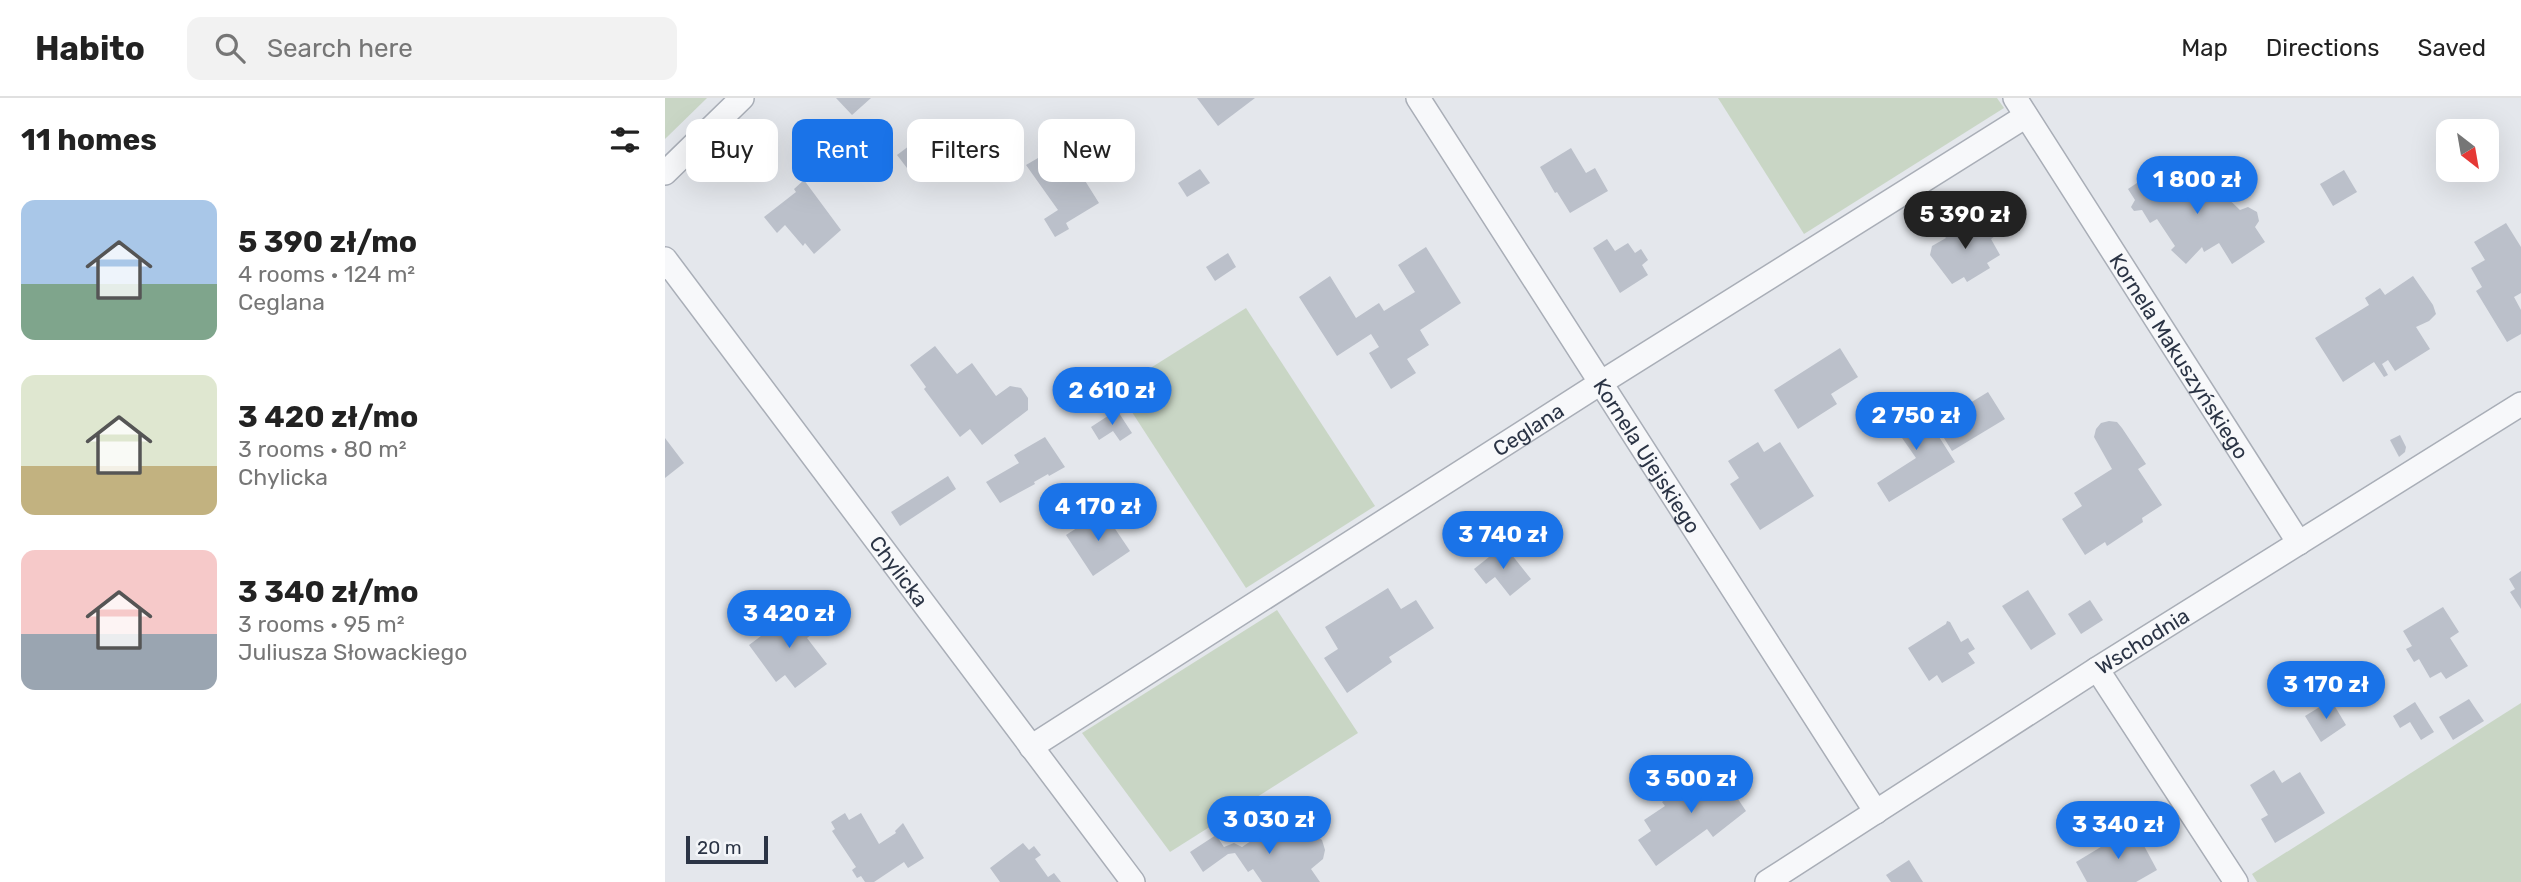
<!DOCTYPE html>
<meta charset="utf-8">
<style>
:root{--surface:#fff;--page:#f2f2f2;--text:#222;--muted:#767676;--line:#e0e0e0;--accent:#1a73e8}
body{margin:0;font-family:Rubik,sans-serif;background:var(--page);color:var(--text);height:100vh;display:flex;flex-direction:column;font-size:26px;white-space:nowrap}
*{box-sizing:border-box;margin:0}
p{font-size:23px;color:var(--muted)}
.icon{flex:none;width:38px;height:38px;fill:none;stroke:currentColor;stroke-width:2;stroke-linecap:round;stroke-linejoin:round}
.map{position:relative;flex:1;overflow:hidden}
.side{display:flex;flex-direction:column;background:var(--surface);width:665px}
.side>*{flex:none}
.top-card{position:absolute;left:21px;top:21px;width:665px;height:63px;display:flex;gap:14px}
.needle{width:46px;rotate:149deg}
.buttons{position:absolute;left:1771px;top:21px;display:grid;gap:14px}
.buttons a{display:grid;place-items:center;width:63px;height:63px;border-radius:14px;background:var(--surface);box-shadow:0 7px 28px #0002;font-size:35px}
.scale{position:absolute;left:21px;bottom:18px;width:82px;box-sizing:border-box;padding-left:7px;border:4px solid #2b3445;border-top:0;font-size:19px;line-height:24px;white-space:nowrap;color:#2b3445;-webkit-text-stroke:5px #f4f6f9;paint-order:stroke}
.price{position:absolute;translate:-50% -60px;padding:0 16px;border-radius:24px;background:var(--accent);color:#fff;font-size:23px;line-height:46px;filter:drop-shadow(0 2px 4px #0008)}
.price::after{content:'';position:absolute;left:50%;top:42px;width:21px;height:16px;margin-left:-10px;background:inherit;clip-path:polygon(0 0,100% 0,50% 100%)}
.price.current{background:#222;color:#fff}
ul{padding:0;list-style:none}
li{display:flex;align-items:center;gap:21px;height:175px;padding:0 21px}
li span{display:grid;place-items:center;flex:none;width:196px;height:140px;border-radius:14px;color:#555}
li>.icon{margin-inline-start:auto}
span .icon{width:84px;height:84px;fill:#fffc;stroke-width:1}
li b{font-size:30px}
h2{display:flex;justify-content:space-between;align-items:center;height:84px;padding:0 21px;font-size:30px}
.tag{padding:0 24px;border-radius:14px;background:var(--surface);box-shadow:0 7px 28px #0002;font-size:24px;line-height:63px}
.tag.current{background:var(--accent);color:#fff}
header{display:flex;align-items:center;gap:42px;box-sizing:border-box;height:98px;padding:0 35px;background:var(--surface);border-bottom:2px solid var(--line)}
header strong{font-size:33px}
nav{display:flex;gap:38px;margin-inline-start:auto;font-size:24px}
.search{width:490px;height:63px;background:var(--page);display:flex;align-items:center;gap:18px;box-sizing:border-box;padding:0 24px;border-radius:14px;color:var(--muted);font-size:26px}
main{display:flex;flex:1;min-height:0}
.map>svg:first-child{display:block}
.green{fill:#c9d6c5}
.building{fill:#bbc0ca}
.lines{fill:none;stroke-linecap:round;stroke-linejoin:round}
.street-casing{stroke:#a9aeb7;stroke-width:26}
.street{stroke:#f7f8fa;stroke-width:23}
.labels{text-anchor:middle;dominant-baseline:central;stroke-width:6;stroke-linejoin:round;paint-order:stroke}
.street-label{font-size:21px;fill:#2b3445;stroke:#f4f6f9}
</style>
<header>
<strong>Habito</strong>
<div class="search"><svg class="icon" aria-label="search" viewBox="0 0 24 24"><circle cx="10" cy="10" r="6"/><path d="M15 15l6 6"/></svg>Search here</div>
<nav><a>Map</a><a>Directions</a><a>Saved</a></nav>
</header>
<main>
<section class="side">
<h2>11 homes<svg class="icon" aria-label="filters" viewBox="0 0 24 24"><path d="M4 7h16M4 17h16"/><circle cx="9" cy="7" r="2"/><circle cx="15" cy="17" r="2"/></svg></h2>
<ul>
<li><span style="background:linear-gradient(#a9c7e8 60%,#7fa58c 0)"><svg class="icon" aria-label="home" viewBox="0 0 24 24"><path d="M3 11l9-7 9 7M6 9v11h12V9"/></svg></span><div><b>5 390 zł/mo</b><p>4 rooms · 124 m²</p><p>Ceglana</p></div></li>
<li><span style="background:linear-gradient(#dfe7d0 65%,#c2b280 0)"><svg class="icon" aria-label="home" viewBox="0 0 24 24"><path d="M3 11l9-7 9 7M6 9v11h12V9"/></svg></span><div><b>3 420 zł/mo</b><p>3 rooms · 80 m²</p><p>Chylicka</p></div></li>
<li><span style="background:linear-gradient(#f6c9c9 60%,#9aa5b1 0)"><svg class="icon" aria-label="home" viewBox="0 0 24 24"><path d="M3 11l9-7 9 7M6 9v11h12V9"/></svg></span><div><b>3 340 zł/mo</b><p>3 rooms · 95 m²</p><p>Juliusza Słowackiego</p></div></li>
</ul>
</section>
<div class="map">
<svg width="1856" height="784" viewBox="0 0 1856 784">
<rect width="100%" height="100%" fill="#e4e7ec"/>
<!-- green -->
<g class="green">
<path d="M 0,0 L 42,0 L 0,41 Z"/>
<path d="M 1053,0 L 1332,0 L 1339,10 L 1139,136 Z"/>
<path d="M 581,210 L 710,408 L 581,490 L 452,291 Z"/>
<path d="M 612,512 L 693,635 L 505,754 L 417,635 Z"/>
<path d="M 1856,605 L 1856,784 L 1592,784 L 1587,776 Z"/>
</g>
<!-- building -->
<g class="building">
<path d="M 171,0 L 206,0 L 187,17 Z"/>
<path d="M 532,0 L 590,0 L 553,28 Z"/>
<path d="M 252,42 L 262,56 L 242,70 L 232,57 Z"/>
<path d="M 397,46 L 434,105 L 401,125 L 404,131 L 390,139 L 379,121 L 393,112 L 361,67 Z"/>
<path d="M 906,50 L 921,75 L 930,70 L 943,93 L 905,115 L 892,94 L 890,95 L 875,69 Z"/>
<path d="M 535,71 L 545,85 L 522,99 L 513,85 Z"/>
<path d="M 1510,72 L 1526,97 L 1534,88 L 1538,79 L 1547,76 L 1553,78 L 1557,86 L 1555,93 L 1575,112 L 1583,109 L 1592,114 L 1594,123 L 1590,129 L 1600,144 L 1567,166 L 1554,145 L 1539,154 L 1537,149 L 1521,166 L 1506,152 L 1510,148 L 1492,121 L 1485,125 L 1477,112 L 1469,113 L 1466,109 L 1470,102 L 1463,91 L 1490,73 L 1496,81 Z"/>
<path d="M 1679,72 L 1692,94 L 1668,108 L 1655,86 Z"/>
<path d="M 139,82 L 176,132 L 149,156 L 140,145 L 138,148 L 120,127 L 112,135 L 99,119 L 131,94 L 129,91 Z"/>
<path d="M 1312,120 L 1320,122 L 1330,138 L 1326,141 L 1335,157 L 1322,165 L 1325,170 L 1302,184 L 1299,179 L 1287,186 L 1265,157 L 1267,148 L 1281,140 L 1278,136 L 1300,122 L 1302,126 Z"/>
<path d="M 1841,125 L 1856,149 L 1856,195 L 1849,199 L 1856,212 L 1856,236 L 1842,244 L 1811,193 L 1817,189 L 1806,170 L 1820,162 L 1809,144 Z"/>
<path d="M 942,141 L 950,153 L 963,145 L 970,155 L 976,151 L 983,162 L 977,167 L 983,177 L 955,195 L 928,150 Z"/>
<path d="M 761,149 L 796,205 L 755,232 L 764,247 L 742,261 L 751,275 L 726,291 L 704,255 L 714,249 L 706,236 L 672,258 L 634,199 L 665,178 L 691,220 L 714,205 L 719,213 L 750,194 L 733,167 Z"/>
<path d="M 563,155 L 571,169 L 550,183 L 541,169 Z"/>
<path d="M 1748,178 L 1768,207 L 1771,216 L 1764,223 L 1751,229 L 1765,251 L 1730,273 L 1723,262 L 1717,266 L 1723,277 L 1719,279 L 1709,264 L 1678,284 L 1650,240 L 1704,207 L 1700,200 L 1715,190 L 1720,197 Z"/>
<path d="M 270,248 L 292,276 L 307,265 L 331,298 L 345,288 L 356,290 L 363,300 L 363,312 L 317,347 L 305,331 L 295,339 L 259,291 L 261,289 L 245,267 Z"/>
<path d="M 1175,250 L 1193,279 L 1166,296 L 1172,306 L 1133,331 L 1109,292 Z"/>
<path d="M 1323,294 L 1340,321 L 1287,353 L 1271,327 L 1296,312 L 1293,308 L 1304,302 L 1305,305 Z"/>
<path d="M 1248,298 L 1290,364 L 1224,404 L 1212,385 L 1251,360 L 1235,337 L 1241,333 L 1228,312 Z"/>
<path d="M 452,312 L 467,335 L 455,343 L 448,333 L 434,342 L 426,329 Z"/>
<path d="M 1444,323 L 1452,324 L 1457,330 L 1481,366 L 1473,371 L 1497,407 L 1477,420 L 1478,424 L 1442,448 L 1440,444 L 1420,457 L 1397,421 L 1417,408 L 1409,395 L 1447,371 L 1429,339 L 1431,331 L 1436,325 Z"/>
<path d="M 1735,337 L 1741,349 L 1740,354 L 1734,359 L 1725,342 Z"/>
<path d="M 380,339 L 400,369 L 384,378 L 383,376 L 369,384 L 370,386 L 335,405 L 321,384 L 354,365 L 349,357 Z"/>
<path d="M 0,340 L 19,365 L 0,380 Z"/>
<path d="M 1093,344 L 1099,354 L 1115,344 L 1149,398 L 1095,432 L 1065,386 L 1074,380 L 1063,363 Z"/>
<path d="M 283,378 L 291,391 L 235,428 L 226,414 Z"/>
<path d="M 438,413 L 465,453 L 428,478 L 401,437 Z"/>
<path d="M 839,447 L 866,481 L 845,498 L 830,479 L 821,486 L 809,471 Z"/>
<path d="M 1856,473 L 1856,511 L 1845,494 L 1850,491 L 1844,481 Z"/>
<path d="M 723,490 L 736,511 L 751,502 L 769,530 L 724,559 L 727,564 L 682,595 L 659,560 L 673,551 L 660,529 Z"/>
<path d="M 1363,492 L 1391,536 L 1366,552 L 1337,508 Z"/>
<path d="M 1425,502 L 1438,522 L 1416,536 L 1403,516 Z"/>
<path d="M 1778,509 L 1794,534 L 1785,540 L 1803,568 L 1781,581 L 1776,574 L 1765,580 L 1754,561 L 1749,564 L 1741,551 L 1747,548 L 1738,533 Z"/>
<path d="M 132,511 L 150,534 L 142,540 L 162,566 L 130,590 L 120,577 L 111,584 L 84,547 L 96,538 L 95,536 L 102,530 L 103,532 Z"/>
<path d="M 1282,523 L 1285,524 L 1296,544 L 1303,540 L 1310,551 L 1303,555 L 1310,565 L 1277,585 L 1272,577 L 1264,583 L 1243,550 L 1281,526 Z"/>
<path d="M 1804,601 L 1819,623 L 1788,642 L 1774,619 Z"/>
<path d="M 1666,602 L 1681,627 L 1656,644 L 1640,618 Z"/>
<path d="M 1750,604 L 1769,634 L 1756,642 L 1745,624 L 1735,630 L 1728,618 Z"/>
<path d="M 1050,667 L 1081,713 L 1048,739 L 1042,731 L 991,768 L 973,742 L 986,733 L 979,722 L 1000,708 L 997,704 Z"/>
<path d="M 1609,672 L 1617,685 L 1635,674 L 1660,715 L 1610,745 L 1596,721 L 1603,717 L 1585,687 Z"/>
<path d="M 180,715 L 184,722 L 196,715 L 214,746 L 231,735 L 230,733 L 238,725 L 259,760 L 243,770 L 239,764 L 209,784 L 200,784 L 196,778 L 192,780 L 187,772 L 191,769 L 167,733 L 170,731 L 166,724 Z"/>
<path d="M 614,724 L 627,743 L 635,737 L 642,736 L 651,738 L 657,742 L 660,752 L 658,761 L 646,771 L 655,784 L 597,784 L 588,771 L 583,774 L 570,755 L 563,756 L 538,774 L 525,754 L 551,737 L 559,749 L 569,745 L 577,749 Z"/>
<path d="M 1469,729 L 1492,772 L 1471,784 L 1422,784 L 1411,764 Z"/>
<path d="M 358,745 L 364,752 L 369,748 L 376,757 L 370,761 L 383,779 L 389,775 L 396,784 L 335,784 L 325,770 Z"/>
<path d="M 1244,762 L 1258,784 L 1226,784 L 1221,777 Z"/>
</g>
<g class="lines">
<defs>
<g id="street">
<path id="s1" d="M 753,0 L 1211,714"/>
<path id="s2" d="M 1350,0 L 1634,445"/>
<path d="M 0,75 L 77,0"/>
<path id="s3" d="M 0,161 L 468,784"/>
<path d="M 1432,571 L 1571,784"/>
<path id="s4" d="M 366,649 L 937,284 L 1361,18"/>
<path id="s5" d="M 1102,784 L 1432,571 L 1856,306"/>
</g>
</defs>
<!-- street casing -->
<use href="#street" class="street-casing"/>
<!-- street -->
<use href="#street" class="street"/>
</g>
<g class="labels">
<!-- street labels -->
<g class="street-label">
<text stroke="none"><textPath href="#s2" startOffset="306">Kornela Makuszyńskiego</textPath></text>
<text stroke="none"><textPath href="#s4" startOffset="590">Ceglana</textPath></text>
<text stroke="none"><textPath href="#s1" startOffset="425">Kornela Ujejskiego</textPath></text>
<text stroke="none"><textPath href="#s3" startOffset="390">Chylicka</textPath></text>
<text stroke="none"><textPath href="#s5" startOffset="446">Wschodnia</textPath></text>
</g>
</g>
</svg>
<div class="buttons">
<a><svg class="needle" viewBox="-14 -14 28 28"><path d="M0-13l5 13h-10z" fill="#e53935"/><path d="M0 13l5-13h-10z" fill="#767676"/></svg></a>
</div>
<div class="scale">20 m</div>
<b class="price" style="left:1532px;top:118px">1 800 zł</b>
<b class="price current" style="left:1300px;top:153px">5 390 zł</b>
<b class="price" style="left:447px;top:329px">2 610 zł</b>
<b class="price" style="left:1251px;top:354px">2 750 zł</b>
<b class="price" style="left:433px;top:445px">4 170 zł</b>
<b class="price" style="left:838px;top:473px">3 740 zł</b>
<b class="price" style="left:124px;top:552px">3 420 zł</b>
<b class="price" style="left:1661px;top:623px">3 170 zł</b>
<b class="price" style="left:1026px;top:717px">3 500 zł</b>
<b class="price" style="left:604px;top:758px">3 030 zł</b>
<b class="price" style="left:1453px;top:763px">3 340 zł</b>
<div class="top-card">
<a class="tag">Buy</a>
<a class="tag current">Rent</a>
<a class="tag">Filters</a>
<a class="tag">New</a>
</div>
</div>
</main>
